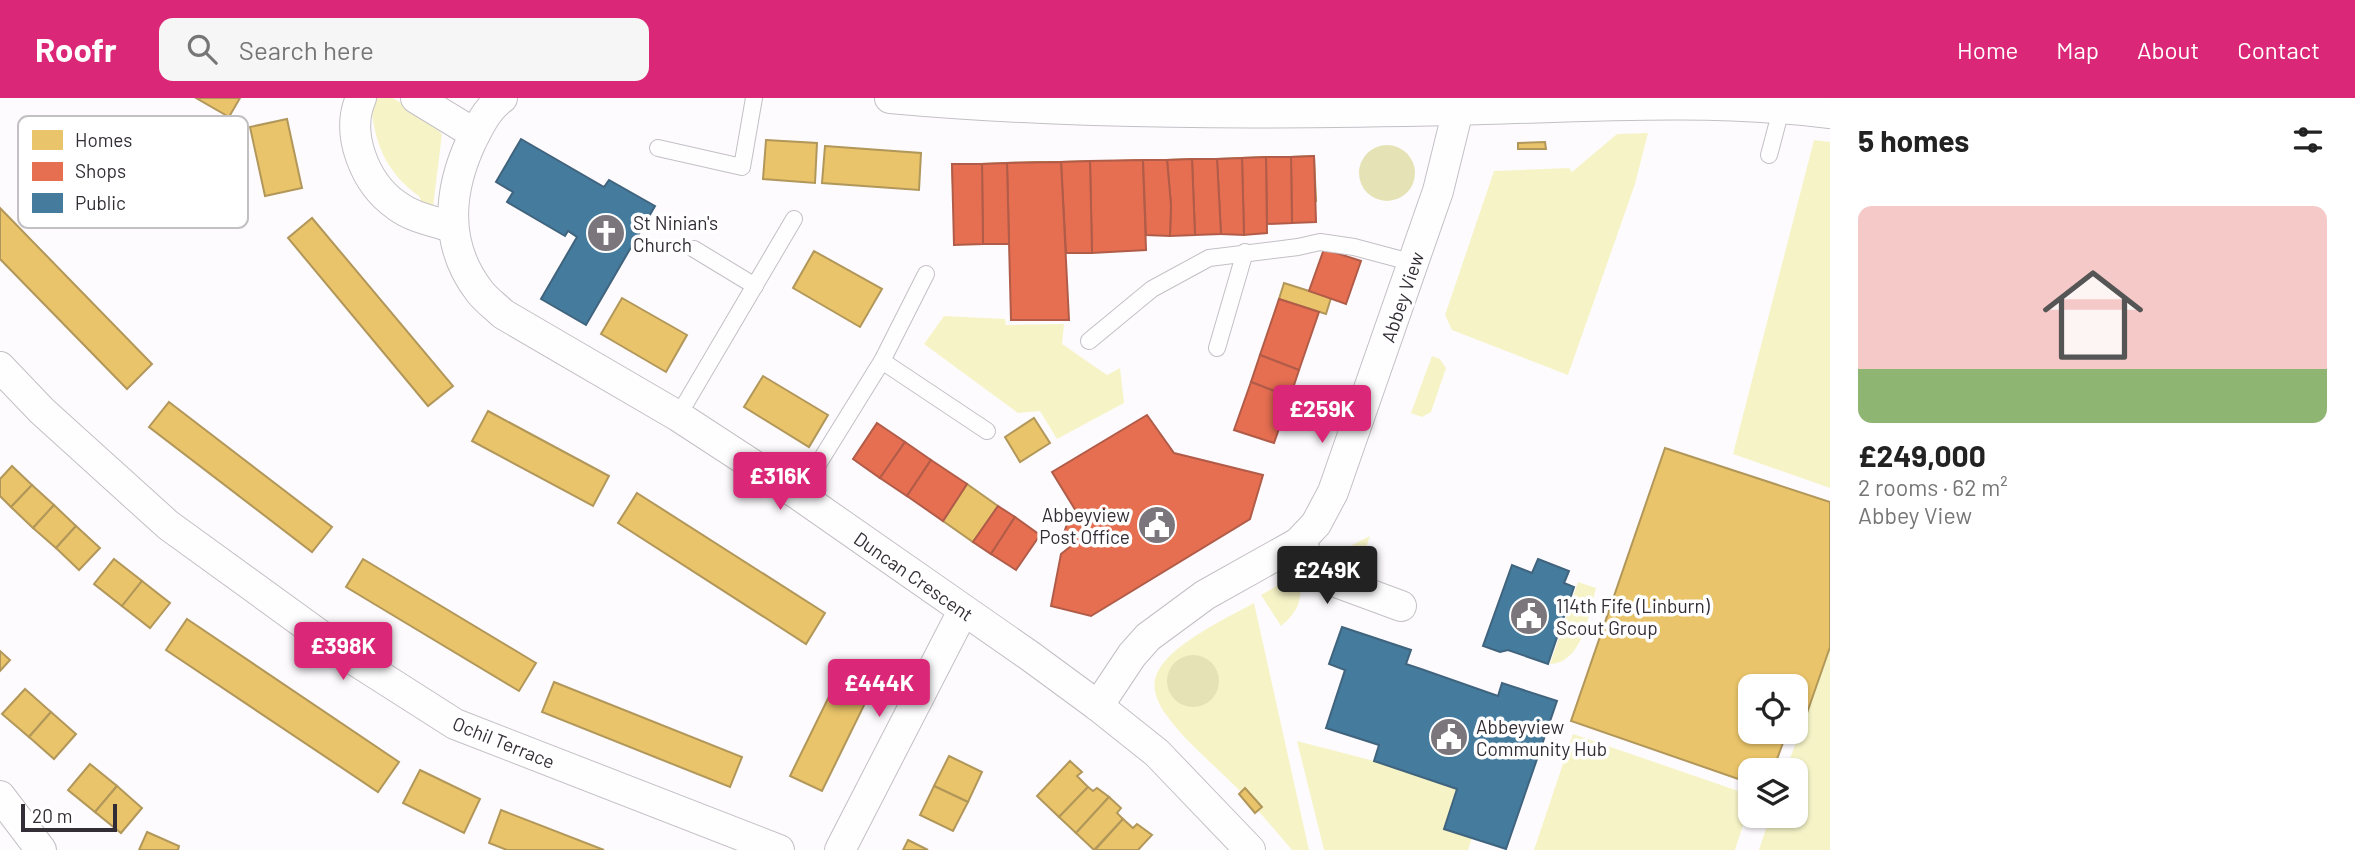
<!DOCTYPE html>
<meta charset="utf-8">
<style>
:root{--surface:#fff;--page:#f6f6f6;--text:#222;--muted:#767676;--accent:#db2777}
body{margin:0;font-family:Barlow,sans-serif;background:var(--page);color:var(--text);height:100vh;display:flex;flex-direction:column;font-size:26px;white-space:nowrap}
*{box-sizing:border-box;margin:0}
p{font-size:23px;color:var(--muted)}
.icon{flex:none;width:38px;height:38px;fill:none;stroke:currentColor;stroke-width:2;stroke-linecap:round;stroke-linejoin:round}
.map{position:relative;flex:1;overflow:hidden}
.panel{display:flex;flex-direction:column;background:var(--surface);width:525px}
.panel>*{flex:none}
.controls{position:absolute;left:1738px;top:576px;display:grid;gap:14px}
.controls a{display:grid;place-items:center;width:70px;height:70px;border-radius:14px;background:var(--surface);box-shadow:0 2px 5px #0004;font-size:35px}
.scale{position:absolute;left:21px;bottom:18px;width:96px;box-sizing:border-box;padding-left:7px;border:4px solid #332e36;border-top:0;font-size:19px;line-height:24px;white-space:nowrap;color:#332e36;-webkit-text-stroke:5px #fff;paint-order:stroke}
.price{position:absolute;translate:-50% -60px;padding:0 16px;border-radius:7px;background:var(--accent);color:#fff;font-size:23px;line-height:46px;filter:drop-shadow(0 2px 4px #0008)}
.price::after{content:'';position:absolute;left:50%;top:42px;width:21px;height:16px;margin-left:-10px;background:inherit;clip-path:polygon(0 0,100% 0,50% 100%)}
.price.current{background:#222;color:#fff}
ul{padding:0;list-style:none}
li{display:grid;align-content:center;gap:14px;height:371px;padding:0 28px}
li span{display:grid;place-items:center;height:217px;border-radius:14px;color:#555}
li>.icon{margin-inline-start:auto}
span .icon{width:126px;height:126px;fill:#fffc;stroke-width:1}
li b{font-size:30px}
h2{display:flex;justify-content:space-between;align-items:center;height:84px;padding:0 28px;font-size:30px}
header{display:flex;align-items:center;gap:42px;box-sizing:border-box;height:98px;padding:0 35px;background:var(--accent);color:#fff}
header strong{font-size:33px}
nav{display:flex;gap:38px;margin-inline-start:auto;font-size:24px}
.search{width:490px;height:63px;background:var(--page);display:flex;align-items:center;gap:18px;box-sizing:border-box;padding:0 24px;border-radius:14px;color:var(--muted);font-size:26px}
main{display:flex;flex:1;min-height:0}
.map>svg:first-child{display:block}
.green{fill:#f6f4c7}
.forest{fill:#e5e3b5}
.homes{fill:#e9c46a;stroke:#b2975a;stroke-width:2}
.shops{fill:#e76f51;stroke:#b15c49;stroke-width:2}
.public{fill:#457b9d;stroke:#40647e;stroke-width:2}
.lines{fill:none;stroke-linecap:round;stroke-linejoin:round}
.lane-casing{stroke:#c3c0c5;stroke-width:18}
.street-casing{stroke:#c3c0c5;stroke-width:32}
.lane{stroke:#fffeff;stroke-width:16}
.street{stroke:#fffeff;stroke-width:30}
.labels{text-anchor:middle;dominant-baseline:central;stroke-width:7;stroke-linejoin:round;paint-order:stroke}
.poi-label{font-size:19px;fill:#332e36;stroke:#fff;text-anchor:start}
.street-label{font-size:19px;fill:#332e36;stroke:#fff}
.key{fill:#fff;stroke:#c2c0c3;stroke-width:2}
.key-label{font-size:19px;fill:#332e36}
</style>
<header>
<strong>Roofr</strong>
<div class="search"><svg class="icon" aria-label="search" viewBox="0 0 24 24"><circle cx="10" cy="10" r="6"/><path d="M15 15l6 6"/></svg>Search here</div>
<nav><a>Home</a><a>Map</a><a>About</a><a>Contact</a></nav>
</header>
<main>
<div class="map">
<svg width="1830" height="752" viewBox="0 0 1830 752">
<rect width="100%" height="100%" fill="#fdfbfe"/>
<!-- green -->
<g class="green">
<path d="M 371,0 L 393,0 L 427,21 L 442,36 L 433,109 L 421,108 L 420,99 C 390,77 377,53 372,16 L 365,14 Z"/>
<path d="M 1648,35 L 1635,86 L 1568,277 L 1452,232 L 1445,217 L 1494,73 L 1569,70 L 1572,74 L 1617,36 Z"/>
<path d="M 1814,42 L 1830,44 L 1830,390 L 1733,356 Z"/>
<path d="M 944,218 L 1005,221 L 1006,227 L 1064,226 L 1062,246 L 1107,277 L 1120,270 L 1124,305 L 1057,341 L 1040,313 L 1018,315 L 924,246 Z"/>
<path d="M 1432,258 L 1440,261 L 1446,270 L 1431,314 L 1422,319 L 1411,315 Z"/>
<path d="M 1370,438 L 1357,475 L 1337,469 L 1325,461 Z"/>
<path d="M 1289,481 L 1294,481 L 1301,489 C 1300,508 1295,516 1281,528 L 1261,497 Z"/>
<path d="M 1578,484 L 1596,490 C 1589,515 1583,565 1550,566 Z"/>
<path d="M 1254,505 L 1309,752 L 1292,752 C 1273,730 1255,708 1235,688 C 1212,665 1186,644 1167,618 C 1159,607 1151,592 1156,578 C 1166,548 1227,520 1254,505 Z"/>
<path d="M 1830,549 L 1830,752 L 1759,752 L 1770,718 L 1796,718 L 1796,672 L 1786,672 Z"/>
<path d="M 1573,636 L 1750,697 L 1750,706 L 1735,752 L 1534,752 Z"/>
<path d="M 1297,643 L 1374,663 L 1457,691 L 1444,730 L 1472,740 L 1468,752 L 1324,752 Z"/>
</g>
<!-- forest -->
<g class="forest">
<circle cx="1387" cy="75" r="28"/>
<circle cx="1193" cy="583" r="26"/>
</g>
<!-- homes -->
<g class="homes">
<path d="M 196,0 L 240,0 L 229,19 Z"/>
<path d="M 287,21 L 302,90 L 265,98 L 250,29 Z"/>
<path d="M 766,42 L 817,45 L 815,85 L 763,81 Z"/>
<path d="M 1545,44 L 1546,51 L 1518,51 L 1518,45 Z"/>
<path d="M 825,48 L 921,55 L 919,92 L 822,85 Z"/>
<path d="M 1314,58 L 1316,103 L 1291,104 L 1291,59 Z"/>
<path d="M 1266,59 L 1268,104 L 1243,106 L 1242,60 Z"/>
<path d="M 1266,59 L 1291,59 L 1291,104 L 1268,104 Z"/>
<path d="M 1242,60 L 1243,106 L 1220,106 L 1217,61 Z"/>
<path d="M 1192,61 L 1195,107 L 1171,107 L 1167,62 Z"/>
<path d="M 1192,61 L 1217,61 L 1220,106 L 1195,107 Z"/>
<path d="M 1143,62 L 1145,107 L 1118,108 L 1117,63 Z"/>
<path d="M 1143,62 L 1167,62 L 1171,107 L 1145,107 Z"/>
<path d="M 1090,63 L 1090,110 L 1064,110 L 1061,64 Z"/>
<path d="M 1090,63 L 1117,63 L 1118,108 L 1090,110 Z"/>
<path d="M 1035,64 L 1036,110 L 1009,110 L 1007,65 Z"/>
<path d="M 1035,64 L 1061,64 L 1064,110 L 1036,110 Z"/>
<path d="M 1007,65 L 1009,110 L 983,111 L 982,66 Z"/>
<path d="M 952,66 L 982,66 L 983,111 L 954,113 Z"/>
<path d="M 0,110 L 152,266 L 127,291 L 0,161 Z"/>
<path d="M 312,120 L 453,288 L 428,308 L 288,140 Z"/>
<path d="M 814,153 L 882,191 L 860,229 L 793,190 Z"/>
<path d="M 1284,185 L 1331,200 L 1326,216 L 1279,201 Z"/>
<path d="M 622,200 L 687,237 L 666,274 L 601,236 Z"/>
<path d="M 763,278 L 828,317 L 809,349 L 744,309 Z"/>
<path d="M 169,304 L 332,429 L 312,454 L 149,329 Z"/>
<path d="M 488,313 L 609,378 L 593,408 L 472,343 Z"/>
<path d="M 1034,320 L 1050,345 L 1020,364 L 1005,339 Z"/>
<path d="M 1665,350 L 1830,404 L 1830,549 L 1800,635 L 1791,634 L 1796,634 L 1796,588 L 1750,588 L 1750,634 L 1787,634 L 1773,672 L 1750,672 L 1750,685 L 1571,623 Z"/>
<path d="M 12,368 L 32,387 L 11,409 L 0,398 L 0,381 Z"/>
<path d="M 967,386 L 998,408 L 973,444 L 943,423 Z"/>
<path d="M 32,387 L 54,407 L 33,430 L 11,409 Z"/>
<path d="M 637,395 L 825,515 L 806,546 L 618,425 Z"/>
<path d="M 54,407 L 76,428 L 56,450 L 33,430 Z"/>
<path d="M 76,428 L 100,450 L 79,472 L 56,450 Z"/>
<path d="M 114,461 L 142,483 L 122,508 L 94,486 Z"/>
<path d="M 363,461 L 536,565 L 519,593 L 346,489 Z"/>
<path d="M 142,483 L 170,505 L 150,530 L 122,508 Z"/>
<path d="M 187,521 L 399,664 L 378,694 L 166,552 Z"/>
<path d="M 0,553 L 10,562 L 0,573 Z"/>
<path d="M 839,578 L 871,593 L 822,693 L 790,678 Z"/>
<path d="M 554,584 L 742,659 L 730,689 L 542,614 Z"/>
<path d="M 25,591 L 51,614 L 29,639 L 2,616 Z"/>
<path d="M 51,614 L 76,636 L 54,661 L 29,639 Z"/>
<path d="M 949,658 L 982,674 L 968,704 L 934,688 Z"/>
<path d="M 1070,663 L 1082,674 L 1077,678 L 1088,689 L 1059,719 L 1037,698 Z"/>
<path d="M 90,666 L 117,688 L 95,714 L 68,692 Z"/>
<path d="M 420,672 L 480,701 L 464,735 L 403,705 Z"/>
<path d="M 117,688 L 142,710 L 121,735 L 95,714 Z"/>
<path d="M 934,688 L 968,704 L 953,733 L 920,717 Z"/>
<path d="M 1088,689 L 1093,693 L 1097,690 L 1109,699 L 1076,735 L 1059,719 Z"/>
<path d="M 1245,690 L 1262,709 L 1255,715 L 1239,696 Z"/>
<path d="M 1109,699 L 1121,710 L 1117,715 L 1123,721 L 1094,752 L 1076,735 Z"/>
<path d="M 501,712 L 604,752 L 507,752 L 489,745 Z"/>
<path d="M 1123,721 L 1133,730 L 1137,726 L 1152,737 L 1138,752 L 1095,752 Z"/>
<path d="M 147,734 L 179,748 L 178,752 L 139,752 Z"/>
<path d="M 908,742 L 928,752 L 903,752 Z"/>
</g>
<!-- shops -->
<g class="shops">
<path d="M 1314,58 L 1316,124 L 1292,125 L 1291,59 Z"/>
<path d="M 1266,59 L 1291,59 L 1292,125 L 1267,126 Z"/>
<path d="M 1266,59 L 1267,135 L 1244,137 L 1242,60 Z"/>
<path d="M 1242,60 L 1244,137 L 1221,136 L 1217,61 Z"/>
<path d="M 1192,61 L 1217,61 L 1221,136 L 1195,137 Z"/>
<path d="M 1192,61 L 1195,137 L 1170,138 L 1171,107 L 1167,62 Z"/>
<path d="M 1143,62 L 1146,152 L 1092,155 L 1090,63 Z"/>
<path d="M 1143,62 L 1167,62 L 1171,107 L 1170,138 L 1146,137 Z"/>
<path d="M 1090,63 L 1092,155 L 1066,155 L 1061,64 Z"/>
<path d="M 1061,64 L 1069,222 L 1011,222 L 1007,65 Z"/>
<path d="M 1007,65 L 1009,146 L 983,146 L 982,66 Z"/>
<path d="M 952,66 L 982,66 L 983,146 L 954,147 Z"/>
<path d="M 1324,151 L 1361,163 L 1346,206 L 1309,193 Z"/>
<path d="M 1279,201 L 1319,214 L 1299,272 L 1260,257 Z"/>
<path d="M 1260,257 L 1299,272 L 1290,299 L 1251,284 Z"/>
<path d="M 1251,284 L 1290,299 L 1274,345 L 1234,332 Z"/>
<path d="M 1147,317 L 1174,355 L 1263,377 L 1250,421 L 1091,518 L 1051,508 L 1061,456 L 1076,444 L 1063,438 L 1069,420 L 1079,418 L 1052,374 Z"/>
<path d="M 877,325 L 905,344 L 880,380 L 853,361 Z"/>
<path d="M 905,344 L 931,362 L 907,398 L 880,380 Z"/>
<path d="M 931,362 L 967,386 L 943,423 L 907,398 Z"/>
<path d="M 998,408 L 1015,419 L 991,456 L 973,444 Z"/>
<path d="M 1015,419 L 1040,437 L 1016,472 L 991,456 Z"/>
</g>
<!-- public -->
<g class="public">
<path d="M 521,41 L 604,89 L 609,82 L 655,108 L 586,227 L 541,201 L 577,139 L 568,133 L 565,138 L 507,104 L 513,94 L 496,84 Z"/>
<path d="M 1538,461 L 1569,473 L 1564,485 L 1574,489 L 1548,566 L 1508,552 L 1500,554 L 1483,548 L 1512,467 L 1532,475 Z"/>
<path d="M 1342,529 L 1411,552 L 1406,566 L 1421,571 L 1498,598 L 1502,585 L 1557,603 L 1506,751 L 1444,731 L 1457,691 L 1374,663 L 1379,647 L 1326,630 L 1345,572 L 1329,566 Z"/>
</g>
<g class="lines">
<defs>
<g id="lane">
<path d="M 658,50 L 742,69 L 754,0"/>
<path d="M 1769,57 L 1782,8"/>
<path d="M 694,151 L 755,188"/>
<path d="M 1089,243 L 1152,191 L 1209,160 L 1298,149 L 1320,144 L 1354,149 L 1414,165"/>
<path d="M 1217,250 L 1245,154"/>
<path d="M 882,263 L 987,333"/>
<path d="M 678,318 L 794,121"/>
<path d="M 799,397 L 882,263 L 926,176"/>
</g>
<g id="street">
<path d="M 361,0 C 345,36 365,85 396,107 C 413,120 433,123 452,129"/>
<path d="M 416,0 L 475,36"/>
<path d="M 502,0 C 487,11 479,28 471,44 C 448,94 444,148 480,194 C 486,202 496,209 503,216 L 678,318 L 799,397 L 1030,558 L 1098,608 L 1157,655 L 1250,752"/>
<path d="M 890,0 C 1078,17 1267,16 1455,12 C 1580,9 1706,0 1830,15"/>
<path d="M 0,269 L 42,313 L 168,427 L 350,559 L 455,626 L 779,752"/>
<path d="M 1298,445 L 1325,480 L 1401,508"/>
<path d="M 1098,608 L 1132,557 L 1148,539 L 1205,497 L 1298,445 L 1316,426 L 1333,394 L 1438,93 L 1458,12"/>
<path d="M 0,698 L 41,752"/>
<path d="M 840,752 L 963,513"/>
</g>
</defs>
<!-- lane casing -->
<use href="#lane" class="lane-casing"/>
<!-- street casing -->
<use href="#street" class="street-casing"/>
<!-- lane -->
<use href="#lane" class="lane"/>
<!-- street -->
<use href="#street" class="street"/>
</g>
<!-- icons -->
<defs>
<symbol id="church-disc" viewBox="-11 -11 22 22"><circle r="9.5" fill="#7a767c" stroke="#fff"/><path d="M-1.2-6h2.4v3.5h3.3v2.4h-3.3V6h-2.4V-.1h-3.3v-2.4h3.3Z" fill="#fff"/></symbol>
<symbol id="civic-disc" viewBox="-11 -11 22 22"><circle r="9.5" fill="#7a767c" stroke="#fff"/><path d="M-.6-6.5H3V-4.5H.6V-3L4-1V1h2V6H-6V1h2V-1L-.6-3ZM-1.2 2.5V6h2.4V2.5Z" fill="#fff"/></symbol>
</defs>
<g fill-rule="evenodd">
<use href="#church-disc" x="584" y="113" width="44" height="44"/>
<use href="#civic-disc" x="1135" y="405" width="44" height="44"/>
<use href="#civic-disc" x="1507" y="496" width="44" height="44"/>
<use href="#civic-disc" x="1427" y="617" width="44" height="44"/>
</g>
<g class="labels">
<!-- poi labels -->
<g class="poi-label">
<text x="633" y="124">St Ninian's<tspan x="633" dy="22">Church</tspan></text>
<text x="1130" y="416" text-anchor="end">Abbeyview<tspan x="1130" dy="22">Post Office</tspan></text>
<text x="1556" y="507">114th Fife (Linburn)<tspan x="1556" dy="22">Scout Group</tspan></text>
<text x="1476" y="628">Abbeyview<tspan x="1476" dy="22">Community Hub</tspan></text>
</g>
<!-- street labels -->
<g class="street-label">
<text transform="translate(1402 199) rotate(-71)">Abbey View</text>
<text transform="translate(914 478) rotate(35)">Duncan Crescent</text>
<text transform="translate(504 644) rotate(22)">Ochil Terrace</text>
</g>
</g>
<!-- legend -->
<rect x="18" y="18" width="230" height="112" rx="10" class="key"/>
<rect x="32" y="32" width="31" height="20" fill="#e9c46a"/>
<rect x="32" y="64" width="31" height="19" fill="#e76f51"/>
<rect x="32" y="95" width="31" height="20" fill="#457b9d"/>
<g class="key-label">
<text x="75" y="49">Homes</text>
<text x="75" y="80">Shops</text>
<text x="75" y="112">Public</text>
</g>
</svg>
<div class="controls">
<a><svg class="icon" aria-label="locate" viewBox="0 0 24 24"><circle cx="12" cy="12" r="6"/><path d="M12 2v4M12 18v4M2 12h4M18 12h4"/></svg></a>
<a><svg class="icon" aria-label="layers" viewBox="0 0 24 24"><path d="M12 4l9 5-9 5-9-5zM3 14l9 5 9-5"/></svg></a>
</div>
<div class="scale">20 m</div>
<b class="price" style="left:1322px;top:347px">£259K</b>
<b class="price" style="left:780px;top:414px">£316K</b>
<b class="price current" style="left:1327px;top:508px">£249K</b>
<b class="price" style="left:343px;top:584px">£398K</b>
<b class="price" style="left:879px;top:621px">£444K</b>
</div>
<section class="panel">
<h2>5 homes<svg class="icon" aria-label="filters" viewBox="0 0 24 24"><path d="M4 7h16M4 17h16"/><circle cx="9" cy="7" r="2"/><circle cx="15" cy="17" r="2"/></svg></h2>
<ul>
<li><span style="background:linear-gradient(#f6c9c9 75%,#8fb573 0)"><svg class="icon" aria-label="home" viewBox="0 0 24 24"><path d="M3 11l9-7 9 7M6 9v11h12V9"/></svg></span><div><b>£249,000</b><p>2 rooms · 62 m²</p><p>Abbey View</p></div></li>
</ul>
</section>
</main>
